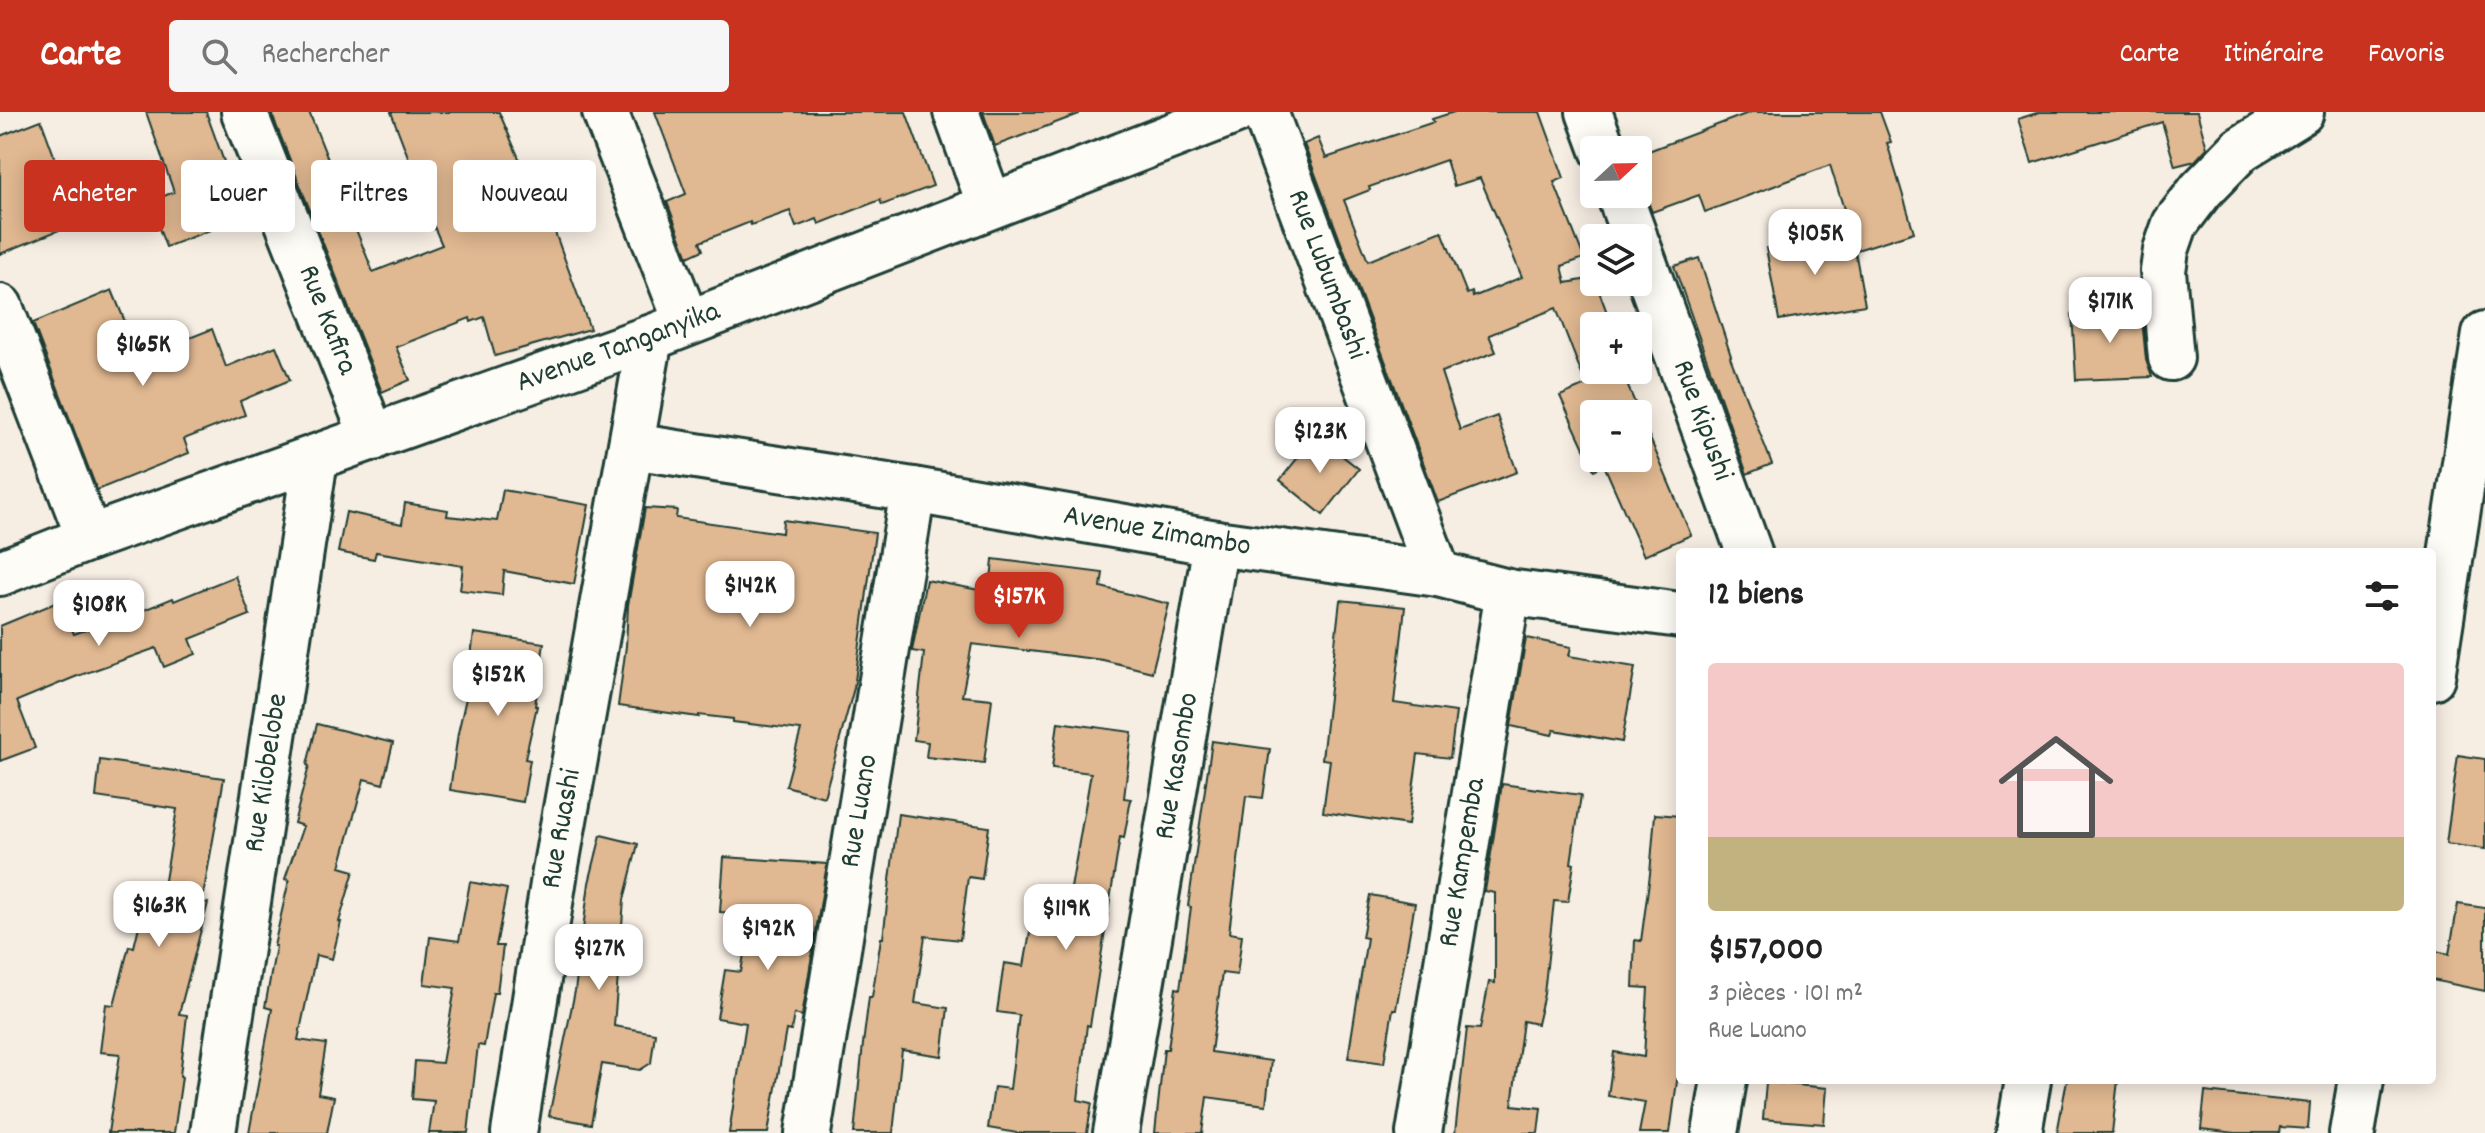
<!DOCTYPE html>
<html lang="fr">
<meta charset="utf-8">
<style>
:root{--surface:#fff;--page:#f6f6f6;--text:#222;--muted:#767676;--line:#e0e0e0;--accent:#c8321e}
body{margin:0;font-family:Dekko,sans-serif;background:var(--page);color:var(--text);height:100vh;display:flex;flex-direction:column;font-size:30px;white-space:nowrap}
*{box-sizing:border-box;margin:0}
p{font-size:26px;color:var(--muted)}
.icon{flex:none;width:44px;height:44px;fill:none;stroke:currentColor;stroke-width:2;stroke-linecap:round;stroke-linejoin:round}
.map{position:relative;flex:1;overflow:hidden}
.side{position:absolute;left:1676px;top:436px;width:760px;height:536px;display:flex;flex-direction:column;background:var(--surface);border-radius:8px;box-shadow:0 4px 20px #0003}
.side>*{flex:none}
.top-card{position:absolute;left:24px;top:48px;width:760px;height:72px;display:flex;gap:16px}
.needle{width:52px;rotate:68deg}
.controls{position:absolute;left:1580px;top:24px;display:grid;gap:16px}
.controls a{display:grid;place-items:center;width:72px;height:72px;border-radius:8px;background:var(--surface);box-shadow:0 4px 20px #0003;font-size:40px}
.price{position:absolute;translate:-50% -68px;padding:0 18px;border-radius:16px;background:#fff;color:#222;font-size:26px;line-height:52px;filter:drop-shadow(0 2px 4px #0008)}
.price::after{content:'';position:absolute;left:50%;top:48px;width:24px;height:18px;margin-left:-12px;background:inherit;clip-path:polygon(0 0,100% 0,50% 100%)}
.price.current{background:var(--accent);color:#fff}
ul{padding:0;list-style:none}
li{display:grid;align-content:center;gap:16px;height:424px;padding:0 32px}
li+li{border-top:2px solid var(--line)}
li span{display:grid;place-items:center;height:248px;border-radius:8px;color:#555}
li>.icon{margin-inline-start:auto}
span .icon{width:144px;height:144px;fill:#fffc;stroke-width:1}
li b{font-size:34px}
h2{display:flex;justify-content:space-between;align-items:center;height:96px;padding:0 32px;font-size:34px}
.chip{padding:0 28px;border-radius:8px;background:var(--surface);box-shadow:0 4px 20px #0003;font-size:28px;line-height:72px}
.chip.current{background:var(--accent);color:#fff}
header{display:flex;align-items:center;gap:48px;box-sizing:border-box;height:112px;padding:0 40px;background:var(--accent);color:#fff}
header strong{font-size:38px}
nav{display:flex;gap:44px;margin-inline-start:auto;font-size:28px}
.search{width:560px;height:72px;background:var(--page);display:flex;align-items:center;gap:20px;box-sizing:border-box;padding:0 28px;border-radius:8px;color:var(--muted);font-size:30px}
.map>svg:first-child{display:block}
.building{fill:#e0b891;stroke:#1f3d34;stroke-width:2;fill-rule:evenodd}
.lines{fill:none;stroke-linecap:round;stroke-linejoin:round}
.minor-casing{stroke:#1f3d34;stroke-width:50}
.minor{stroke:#fdfcf7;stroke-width:44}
.labels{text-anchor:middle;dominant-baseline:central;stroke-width:7;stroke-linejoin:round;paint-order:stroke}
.street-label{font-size:30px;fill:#1f3d34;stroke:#fdfcf7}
</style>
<header>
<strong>Carte</strong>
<div class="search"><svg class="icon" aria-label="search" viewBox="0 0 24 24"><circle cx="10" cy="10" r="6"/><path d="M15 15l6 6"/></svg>Rechercher</div>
<nav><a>Carte</a><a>Itinéraire</a><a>Favoris</a></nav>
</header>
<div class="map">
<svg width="2485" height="1021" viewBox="0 0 2485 1021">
<rect width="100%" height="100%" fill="#f7eee3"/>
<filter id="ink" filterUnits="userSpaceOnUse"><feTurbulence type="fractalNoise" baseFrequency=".0125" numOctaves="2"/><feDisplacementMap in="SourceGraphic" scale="16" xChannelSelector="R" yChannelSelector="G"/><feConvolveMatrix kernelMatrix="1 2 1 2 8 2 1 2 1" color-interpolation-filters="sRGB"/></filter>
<g filter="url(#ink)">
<!-- building -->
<g class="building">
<path d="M 146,0 L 206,0 L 244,105 L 166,135 L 149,90 L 174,80 Z"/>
<path d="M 271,0 L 309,0 L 373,160 L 442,133 L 412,64 L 415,63 L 391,0 L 499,0 L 543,102 L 548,101 L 590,217 L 495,244 L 484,205 L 471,210 L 470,206 L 396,235 L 410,268 L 382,280 Z"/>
<path d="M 655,0 L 906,0 L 933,74 L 882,93 L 880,88 L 819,112 L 817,107 L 796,115 L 790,99 L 751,113 L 750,110 L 700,130 L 703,138 L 688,145 L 667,90 L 686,82 Z"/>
<path d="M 983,0 L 1079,0 L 1079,2 L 995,34 Z"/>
<path d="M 1454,0 L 1540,0 L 1564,66 L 1554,70 L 1584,146 L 1562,154 L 1566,171 L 1594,166 L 1612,214 L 1594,214 L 1594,258 L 1621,258 L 1691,423 L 1644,444 L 1604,353 L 1594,358 L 1560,284 L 1586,273 L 1556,196 L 1489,223 L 1496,240 L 1441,260 L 1460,318 L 1497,304 L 1517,360 L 1438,390 L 1304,32 L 1318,26 L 1326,46 L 1434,10 L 1432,7 ZM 1446,48 L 1454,74 L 1480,66 L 1522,165 L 1473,185 L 1472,180 L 1467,182 L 1442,119 L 1368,149 L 1344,88 L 1370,78 L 1369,75 ZM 1594,302 L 1638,302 L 1638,346 L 1594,346 Z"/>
<path d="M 1751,0 L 1880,0 L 1891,30 L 1887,31 L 1914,120 L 1857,138 L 1830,53 L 1705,100 L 1699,83 L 1652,100 L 1638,67 L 1638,43 Z"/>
<path d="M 2040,0 L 2197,0 L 2207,36 L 2195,49 L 2175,54 L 2162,10 L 2032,51 L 2018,7 Z"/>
<path d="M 41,8 L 63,68 L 67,66 L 84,108 L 0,142 L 0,24 Z"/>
<path d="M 1852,122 L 1865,193 L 1779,208 L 1766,136 Z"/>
<path d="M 1699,146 L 1731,244 L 1730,245 L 1772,352 L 1747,362 L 1674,154 Z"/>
<path d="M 112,178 L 132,227 L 142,223 L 149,242 L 212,217 L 226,255 L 276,234 L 290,268 L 240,289 L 245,303 L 184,327 L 189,341 L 97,378 L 33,211 Z"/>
<path d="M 2141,197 L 2146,248 L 2152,265 L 2076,268 L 2072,200 Z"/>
<path d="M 1316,323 L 1359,357 L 1323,403 L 1280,368 Z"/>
<path d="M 503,378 L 589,393 L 574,472 L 504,459 L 502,483 L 460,478 L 463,454 L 376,440 L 374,447 L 338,440 L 346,400 L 402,412 L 405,391 L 448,398 L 447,404 L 497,409 Z"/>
<path d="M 645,396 L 677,398 L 676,406 L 782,421 L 783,408 L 875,421 L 854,576 L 824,685 L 786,674 L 801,618 L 733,610 L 733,607 L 699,603 L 699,605 L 618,594 L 626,534 L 628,493 Z"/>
<path d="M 993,447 L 1103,461 L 1101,475 L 1169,492 L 1152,560 L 1103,548 L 972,532 L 962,584 L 992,587 L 984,651 L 926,645 L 928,630 L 914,628 L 924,541 L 912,539 L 926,468 L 990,480 Z"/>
<path d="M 235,464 L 250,503 L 190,527 L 196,542 L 164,555 L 156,536 L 75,565 L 17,589 L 35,636 L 0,649 L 0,514 L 60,489 L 74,522 L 116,507 L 117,509 L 173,486 L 174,489 Z"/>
<path d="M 1340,488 L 1405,495 L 1394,591 L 1456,600 L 1450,646 L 1418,642 L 1408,713 L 1323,700 L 1330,648 L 1322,647 Z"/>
<path d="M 474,521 L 544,531 L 535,594 L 537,594 L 525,647 L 530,648 L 523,690 L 450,678 L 458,621 L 472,560 L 469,559 Z"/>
<path d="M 1526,526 L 1571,535 L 1569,544 L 1635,555 L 1622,630 L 1554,618 L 1552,623 L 1511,614 Z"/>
<path d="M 1058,610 L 1132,620 L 1124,686 L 1131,687 L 1124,726 L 1120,725 L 1090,914 L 1087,913 L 1078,988 L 1092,991 L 1087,1021 L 1017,1021 L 988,1016 L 994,975 L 1010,977 L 1019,903 L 997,900 L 1004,851 L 1024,854 L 1035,793 L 1067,799 L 1091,661 L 1052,656 Z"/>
<path d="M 317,612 L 393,631 L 383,672 L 364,667 L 340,755 L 354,759 L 339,810 L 341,810 L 332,847 L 316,843 L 298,928 L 326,932 L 318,982 L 334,985 L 327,1021 L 249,1021 L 272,897 L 265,895 L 276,834 L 274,834 L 289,768 L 285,767 L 303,714 L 294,711 L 309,654 L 307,653 Z"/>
<path d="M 1212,629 L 1270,637 L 1263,686 L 1246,684 L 1229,821 L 1242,823 L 1237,863 L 1222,861 L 1211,940 L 1271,949 L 1266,993 L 1207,985 L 1202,1021 L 1155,1021 L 1164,937 L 1168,937 L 1176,876 L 1180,877 L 1191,795 L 1188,794 Z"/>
<path d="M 2458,643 L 2485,647 L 2485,737 L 2446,732 Z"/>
<path d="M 100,648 L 224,666 L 202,790 L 208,791 L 179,902 L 187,903 L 180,964 L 182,965 L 174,1021 L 108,1021 L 120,942 L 100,940 L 106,892 L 114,893 L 129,834 L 134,835 L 148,776 L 163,780 L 177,697 L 96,685 Z"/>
<path d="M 1502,672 L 1581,683 L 1571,751 L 1574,752 L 1568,790 L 1554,789 L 1544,882 L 1537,912 L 1523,909 L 1512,993 L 1541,996 L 1538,1021 L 1455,1021 L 1467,916 L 1480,917 L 1489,870 L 1495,871 L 1495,781 L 1485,779 Z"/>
<path d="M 898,702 L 989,715 L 982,767 L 968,765 L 960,828 L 925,824 L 915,891 L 948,896 L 942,944 L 902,938 L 893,1021 L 854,1021 L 863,932 L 869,885 L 872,885 L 881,826 L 883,826 Z"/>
<path d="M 1655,702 L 1680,704 L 1680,947 L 1670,1021 L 1639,1021 L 1645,990 L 1608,984 L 1614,940 L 1644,945 L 1648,876 L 1633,875 L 1635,828 L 1641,829 L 1650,762 Z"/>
<path d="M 601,723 L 638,732 L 624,788 L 614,914 L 655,921 L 651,951 L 640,958 L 602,952 L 591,1012 L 549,1004 L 575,879 L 589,771 Z"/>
<path d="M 724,745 L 827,752 L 802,904 L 794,902 L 791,919 L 786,918 L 768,1021 L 729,1021 L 746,911 L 717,906 L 725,858 L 741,860 L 751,802 L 720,800 Z"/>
<path d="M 470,770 L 507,777 L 496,834 L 503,834 L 497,881 L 493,881 L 484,934 L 478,933 L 468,1021 L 429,1021 L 434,989 L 412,987 L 415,949 L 442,951 L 455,876 L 424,872 L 430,825 L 459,829 Z"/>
<path d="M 1370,783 L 1415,791 L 1396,897 L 1393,897 L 1384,951 L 1348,946 L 1367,826 L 1362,825 Z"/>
<path d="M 2458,792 L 2485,796 L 2485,879 L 2432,868 L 2432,838 L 2449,842 Z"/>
<path d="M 2067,968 L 2118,968 L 2112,1021 L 2057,1021 Z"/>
<path d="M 1766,970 L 1827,976 L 1824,1012 L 1763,1007 Z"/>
<path d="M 2205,980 L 2310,991 L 2308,1017 L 2280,1015 L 2279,1021 L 2236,1021 L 2201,1017 Z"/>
</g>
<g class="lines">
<defs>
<g id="minor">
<path id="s1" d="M 244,0 L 373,326"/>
<path d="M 605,0 L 687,211"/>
<path d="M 956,0 L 990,93"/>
<path id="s2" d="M 1265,0 L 1438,462"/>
<path d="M 1589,0 L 1603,38"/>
<path d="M 1619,82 L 1635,126"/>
<path id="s3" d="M 1638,134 L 1749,440"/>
<path d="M 0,195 L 89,426"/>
<path d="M 2171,246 L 2163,159 L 2166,138 L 2175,112 L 2201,78 L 2241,37 L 2301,0"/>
<path id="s4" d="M 632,334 L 913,378 L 1216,431 L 1438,462 L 1508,480 L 1680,503"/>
<path id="s5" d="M 0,461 L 89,426 L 650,226 L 1234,0"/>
<path d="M 2432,565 L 2485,222"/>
<path id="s6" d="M 213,1021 L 315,347"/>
<path id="s7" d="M 514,1021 L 556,753 L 650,226"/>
<path id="s8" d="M 808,1021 L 913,378"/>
<path id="s9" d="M 1116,1021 L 1216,431"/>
<path id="s10" d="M 1419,1021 L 1508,480"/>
<path d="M 1715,1021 L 1724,968"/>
<path d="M 2019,1021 L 2028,968"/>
<path d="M 2352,1021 L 2361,968"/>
</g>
</defs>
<!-- minor casing -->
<use href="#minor" class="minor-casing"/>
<!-- minor -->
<use href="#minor" class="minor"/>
</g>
</g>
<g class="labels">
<!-- street labels -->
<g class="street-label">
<text stroke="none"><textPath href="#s2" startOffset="174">Rue Lubumbashi</textPath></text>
<text stroke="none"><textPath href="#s1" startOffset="224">Rue Kafira</textPath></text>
<text stroke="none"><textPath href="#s5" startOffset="658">Avenue Tanganyika</textPath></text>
<text stroke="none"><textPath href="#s3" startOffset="186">Rue Kipushi</textPath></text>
<text stroke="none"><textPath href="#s4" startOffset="532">Avenue Zimambo</textPath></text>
<text stroke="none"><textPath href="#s9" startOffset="372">Rue Kasombo</textPath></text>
<text stroke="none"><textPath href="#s6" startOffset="364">Rue Kilobelobe</textPath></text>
<text stroke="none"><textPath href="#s8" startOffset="326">Rue Luano</textPath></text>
<text stroke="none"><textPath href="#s7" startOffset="308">Rue Ruashi</textPath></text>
<text stroke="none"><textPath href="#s10" startOffset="274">Rue Kampemba</textPath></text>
</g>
</g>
</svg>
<div class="controls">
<a><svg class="needle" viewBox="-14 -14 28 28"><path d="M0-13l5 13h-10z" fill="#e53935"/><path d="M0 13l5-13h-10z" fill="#767676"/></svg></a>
<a><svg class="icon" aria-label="layers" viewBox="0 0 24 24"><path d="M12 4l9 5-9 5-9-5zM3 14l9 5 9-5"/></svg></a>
<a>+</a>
<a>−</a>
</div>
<b class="price" style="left:1815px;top:165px">$105K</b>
<b class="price" style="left:2110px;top:233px">$171K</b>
<b class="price" style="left:143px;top:276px">$165K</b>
<b class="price" style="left:1320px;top:363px">$123K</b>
<b class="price" style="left:750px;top:517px">$142K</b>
<b class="price current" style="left:1019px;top:528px">$157K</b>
<b class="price" style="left:99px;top:536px">$108K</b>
<b class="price" style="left:498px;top:606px">$152K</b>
<b class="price" style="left:159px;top:837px">$163K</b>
<b class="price" style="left:1066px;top:840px">$119K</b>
<b class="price" style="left:768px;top:860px">$192K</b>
<b class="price" style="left:599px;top:880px">$127K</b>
<div class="top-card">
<a class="chip current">Acheter</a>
<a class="chip">Louer</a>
<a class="chip">Filtres</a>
<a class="chip">Nouveau</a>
</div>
<section class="side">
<h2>12 biens<svg class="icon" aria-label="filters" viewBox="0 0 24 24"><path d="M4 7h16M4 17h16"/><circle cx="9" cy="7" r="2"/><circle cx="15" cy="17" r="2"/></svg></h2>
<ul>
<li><span style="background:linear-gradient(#f6c9c9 70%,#c2b280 0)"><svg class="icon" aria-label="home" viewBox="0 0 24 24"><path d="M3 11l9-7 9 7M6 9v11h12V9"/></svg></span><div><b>$157,000</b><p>3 pièces · 101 m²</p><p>Rue Luano</p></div></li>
</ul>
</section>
</div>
